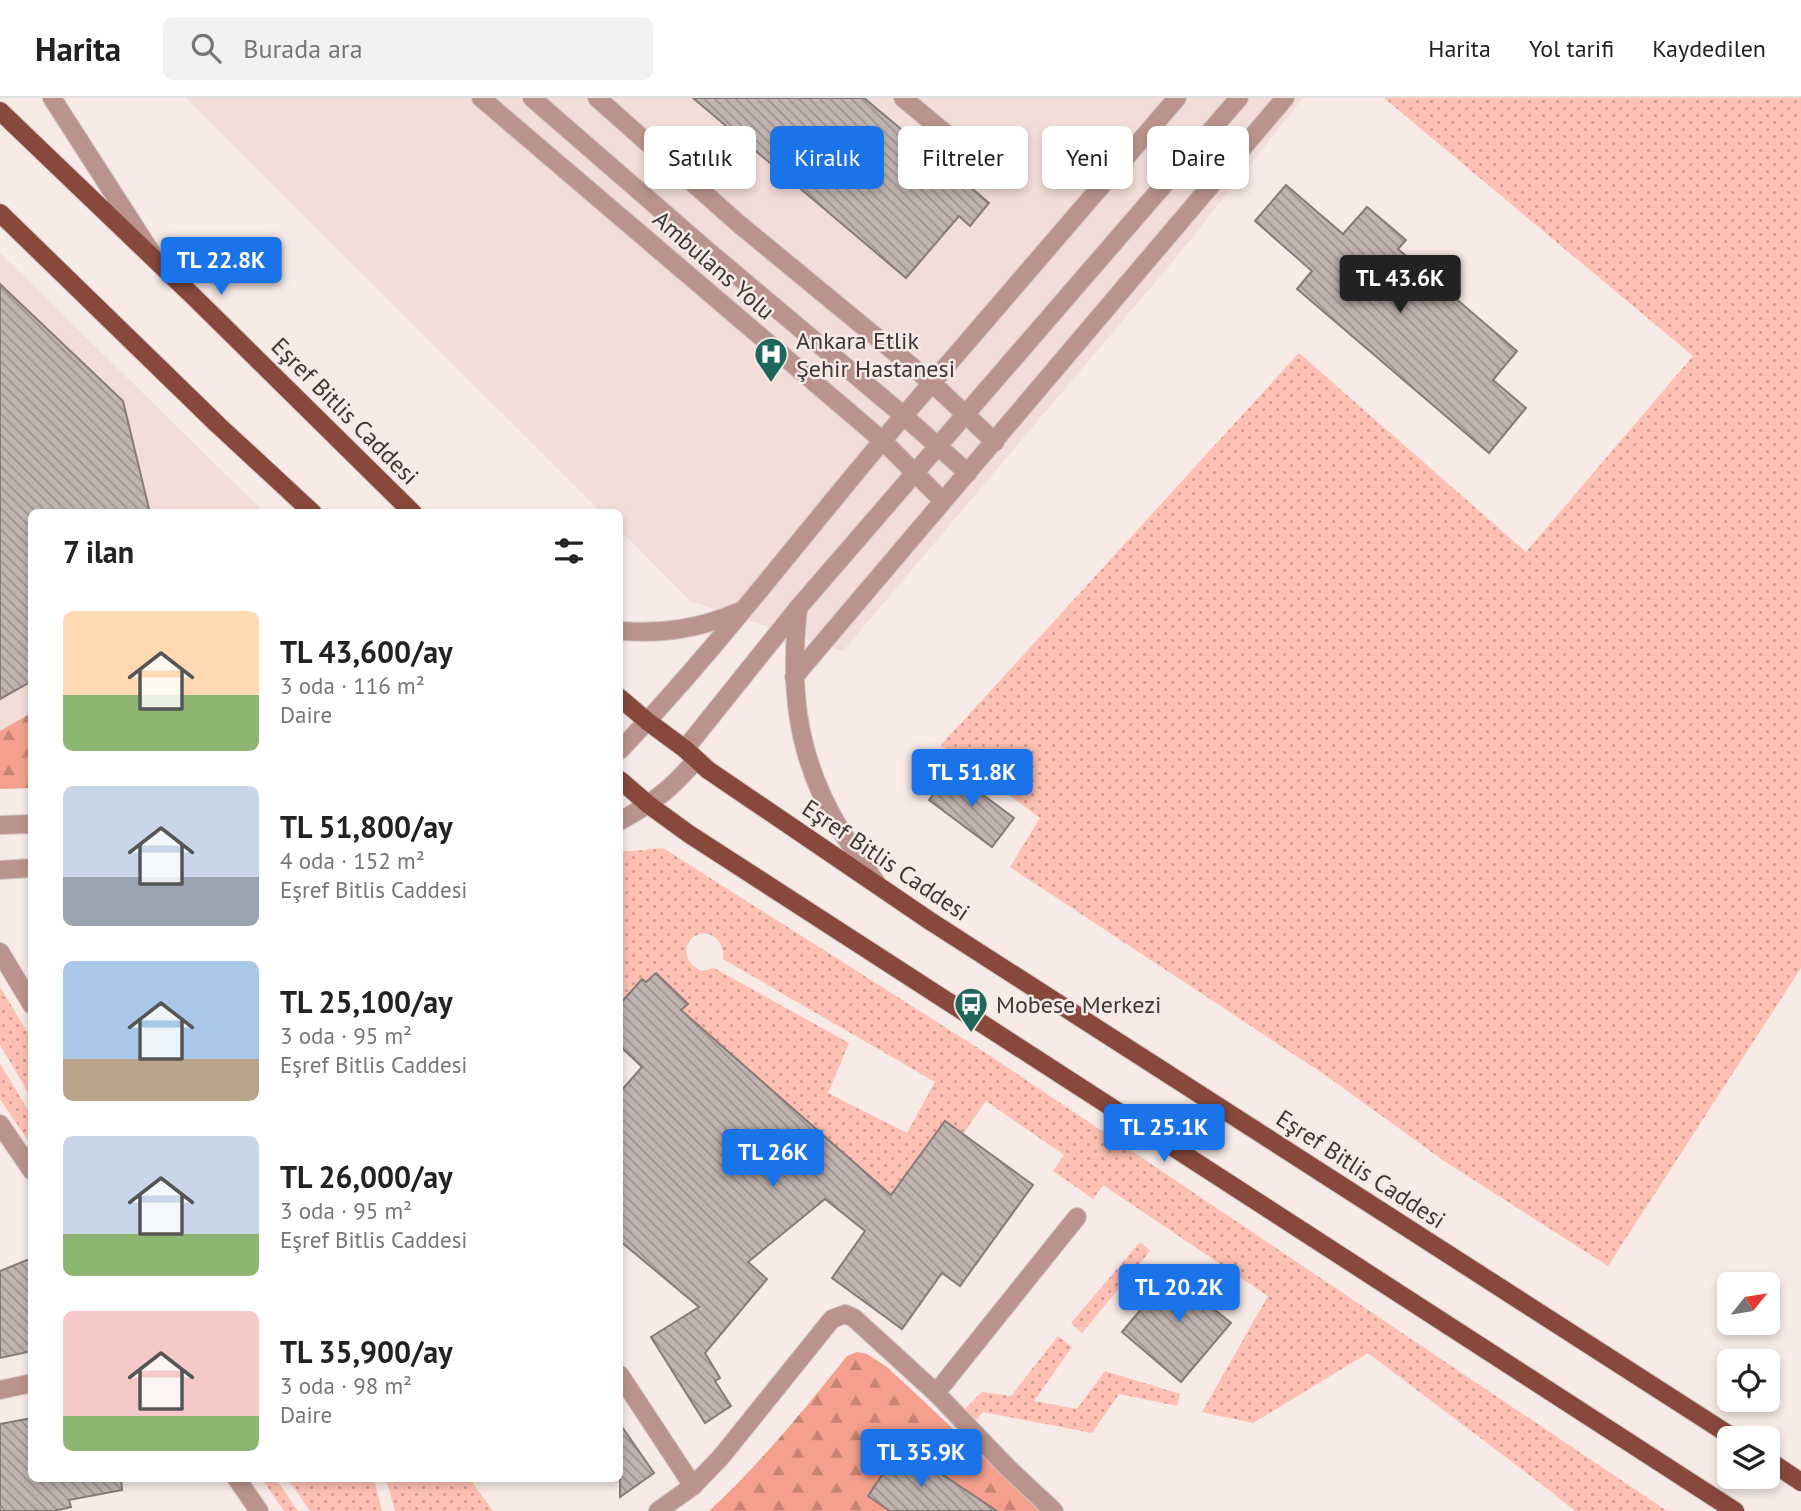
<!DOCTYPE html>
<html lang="tr">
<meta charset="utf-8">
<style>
:root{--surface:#fff;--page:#f2f2f2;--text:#222;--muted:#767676;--line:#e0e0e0;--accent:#1a73e8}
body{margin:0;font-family:"PT Sans",sans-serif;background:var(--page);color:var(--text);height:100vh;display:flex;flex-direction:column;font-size:26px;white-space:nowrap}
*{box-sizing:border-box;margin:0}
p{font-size:23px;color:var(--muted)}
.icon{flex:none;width:38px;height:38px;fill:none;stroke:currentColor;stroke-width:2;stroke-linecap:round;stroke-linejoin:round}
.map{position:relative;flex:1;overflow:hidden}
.panel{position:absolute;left:28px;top:411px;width:595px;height:973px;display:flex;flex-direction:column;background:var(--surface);border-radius:10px;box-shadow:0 4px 10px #0003}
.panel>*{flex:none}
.top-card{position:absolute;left:644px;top:28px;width:665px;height:63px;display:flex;gap:14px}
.needle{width:46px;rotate:60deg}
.buttons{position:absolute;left:1717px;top:1174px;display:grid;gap:14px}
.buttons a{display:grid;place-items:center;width:63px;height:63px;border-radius:10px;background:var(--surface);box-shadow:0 4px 10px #0003;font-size:35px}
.price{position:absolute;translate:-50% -60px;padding:0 16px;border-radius:7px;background:var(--accent);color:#fff;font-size:23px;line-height:46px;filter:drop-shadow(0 2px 4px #0008)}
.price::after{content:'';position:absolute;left:50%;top:42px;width:21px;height:16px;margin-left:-10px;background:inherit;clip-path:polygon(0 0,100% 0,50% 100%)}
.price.selected{background:#222;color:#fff}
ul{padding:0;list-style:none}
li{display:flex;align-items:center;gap:21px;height:175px;padding:0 35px}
li span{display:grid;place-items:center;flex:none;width:196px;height:140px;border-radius:10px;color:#555}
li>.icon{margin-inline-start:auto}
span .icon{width:84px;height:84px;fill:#fffc;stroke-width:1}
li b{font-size:30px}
h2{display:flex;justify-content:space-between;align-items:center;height:84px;padding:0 35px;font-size:30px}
.chip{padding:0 24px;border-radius:10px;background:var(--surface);box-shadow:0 4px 10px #0003;font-size:24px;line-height:63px}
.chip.selected{background:var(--accent);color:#fff}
header{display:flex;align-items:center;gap:42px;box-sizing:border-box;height:98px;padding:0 35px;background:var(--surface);border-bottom:2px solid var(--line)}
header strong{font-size:33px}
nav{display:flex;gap:38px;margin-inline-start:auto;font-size:24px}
.search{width:490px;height:63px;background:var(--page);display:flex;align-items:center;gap:18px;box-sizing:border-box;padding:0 24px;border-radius:10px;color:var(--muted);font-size:26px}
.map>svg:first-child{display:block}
.built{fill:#f3ddd8}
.grass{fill:url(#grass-dots);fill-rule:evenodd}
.forest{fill:url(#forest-firs)}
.building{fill:url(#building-back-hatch);stroke:#877a78;stroke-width:2}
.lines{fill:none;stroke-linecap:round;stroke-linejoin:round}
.minor-casing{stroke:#d2c6c4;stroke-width:20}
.major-casing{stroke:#d2c6c4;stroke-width:20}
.minor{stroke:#ba948c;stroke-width:18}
.major{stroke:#88483c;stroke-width:18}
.labels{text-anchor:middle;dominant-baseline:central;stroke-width:5;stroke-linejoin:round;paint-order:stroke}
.street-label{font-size:24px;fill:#3d3736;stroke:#f7eae7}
.poi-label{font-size:24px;fill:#3d3736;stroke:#f7eae7;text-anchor:start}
</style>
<header>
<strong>Harita</strong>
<div class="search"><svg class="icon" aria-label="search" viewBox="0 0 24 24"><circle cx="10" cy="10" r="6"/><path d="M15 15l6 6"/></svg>Burada ara</div>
<nav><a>Harita</a><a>Yol tarifi</a><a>Kaydedilen</a></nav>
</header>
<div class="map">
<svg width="1801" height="1413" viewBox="0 0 1801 1413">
<defs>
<pattern id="grass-dots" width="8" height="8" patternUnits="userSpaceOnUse" patternTransform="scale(1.75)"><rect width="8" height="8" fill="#fec0b3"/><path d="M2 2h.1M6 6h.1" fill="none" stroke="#cf9d92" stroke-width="1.8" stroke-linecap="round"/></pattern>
<pattern id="forest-firs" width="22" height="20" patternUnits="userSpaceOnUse" patternTransform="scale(1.75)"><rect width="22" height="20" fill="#f5a08e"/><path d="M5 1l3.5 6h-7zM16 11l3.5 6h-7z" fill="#c88375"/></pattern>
<pattern id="building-back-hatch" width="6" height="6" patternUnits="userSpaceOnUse" patternTransform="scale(1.75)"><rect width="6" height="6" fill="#c0b3b0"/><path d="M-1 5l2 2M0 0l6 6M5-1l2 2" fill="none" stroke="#9d9290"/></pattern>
</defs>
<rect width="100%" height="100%" fill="#f7eae7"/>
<!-- built -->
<g class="built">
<path d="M 186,0 L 1303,0 L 1179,156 L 843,553 L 690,503 L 620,432 L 620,415 L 602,415 Z"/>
<path d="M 0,155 L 265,415 L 32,415 L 31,615 L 0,633 Z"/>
</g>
<!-- grass -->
<g class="grass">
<path d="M 1384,0 L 1801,0 L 1801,870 L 1608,1168 L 1444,1063 L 1328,979 L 1010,769 L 1040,720 L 941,647 L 1299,255 L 1526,454 L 1693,258 Z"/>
<path d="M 663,750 L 989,957 L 1667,1413 L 1575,1413 L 1549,1392 L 1368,1255 L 1253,1325 L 1202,1314 L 1268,1198 L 1103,1087 L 1093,1101 L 1053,1073 L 1064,1057 L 986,1003 L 963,1036 L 945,1023 L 890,1098 L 681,912 L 687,906 L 656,875 L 646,884 L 642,882 L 620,906 L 620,754 ZM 704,835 C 718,837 724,847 723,861 L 935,984 L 907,1035 L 828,995 L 849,945 L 714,870 L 702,873 C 681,865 680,839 704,835 Z"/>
<path d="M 0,889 L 31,940 L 31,999 L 0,947 Z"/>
<path d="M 0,966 L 31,1017 L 31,1047 L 0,1001 Z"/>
<path d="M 1140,1144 L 1150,1153 L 1082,1235 L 1071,1225 Z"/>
<path d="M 1058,1238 L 1072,1249 L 1034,1303 L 1077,1311 L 1105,1273 L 1180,1296 L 1177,1308 L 1119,1296 L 1092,1335 L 983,1314 L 972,1326 L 961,1315 L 982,1294 L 1011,1298 Z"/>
<path d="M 262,1381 L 276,1381 L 298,1413 L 284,1413 Z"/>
<path d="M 288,1381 L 374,1381 L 382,1413 L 310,1413 Z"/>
<path d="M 386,1381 L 470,1381 L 493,1413 L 395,1413 Z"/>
</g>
<!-- forest -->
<g class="forest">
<path d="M 31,615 L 31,690 L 0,691 L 0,633 Z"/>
<path d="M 857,1254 L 867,1256 L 887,1269 L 1041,1413 L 709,1413 C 760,1366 804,1312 847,1258 Z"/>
</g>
<!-- building -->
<g class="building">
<path d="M 693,0 L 864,0 L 989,105 L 970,128 L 959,118 L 906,180 Z"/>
<path d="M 1286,87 L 1343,136 L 1367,109 L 1406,142 L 1398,151 L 1517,253 L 1493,282 L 1526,310 L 1489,355 L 1297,191 L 1312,173 L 1255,123 Z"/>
<path d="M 0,186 L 123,303 L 150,415 L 32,415 L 32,583 L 0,601 Z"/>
<path d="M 951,673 L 1014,720 L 992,749 L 929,702 Z"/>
<path d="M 656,875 L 688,906 L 681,912 L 891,1097 L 945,1023 L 1033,1087 L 960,1188 L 942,1175 L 902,1231 L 832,1180 L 865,1133 L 825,1101 L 748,1164 L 767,1181 L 705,1255 L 720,1280 L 715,1283 L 731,1308 L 705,1325 L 651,1239 L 699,1209 L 620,1143 L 620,994 L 642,969 L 620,948 L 620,906 L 642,881 L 646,884 Z"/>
<path d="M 32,1160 L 32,1253 L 0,1260 L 0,1173 Z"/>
<path d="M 1208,1173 L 1225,1188 L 1209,1207 L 1231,1225 L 1181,1284 L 1122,1234 L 1172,1174 L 1193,1191 Z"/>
<path d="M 32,1320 L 32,1381 L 121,1381 L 122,1392 L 69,1402 L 71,1409 L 54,1413 L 0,1413 L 0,1326 Z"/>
<path d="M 620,1326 L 654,1375 L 620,1399 Z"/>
<path d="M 901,1349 L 997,1413 L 890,1413 L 868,1398 Z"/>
</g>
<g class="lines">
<defs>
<g id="minor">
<path d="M 52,0 L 151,154"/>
<path d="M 481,0 L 883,343 L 943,403"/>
<path d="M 532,0 L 708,153 L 904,318 L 968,375"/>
<path d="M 597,0 L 739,126 L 932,285 L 995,344"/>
<path d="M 903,0 L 1002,82"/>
<path d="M 798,510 C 790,586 795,650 833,719 C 846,742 862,764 877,786"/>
<path d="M 620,533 C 662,536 699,531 738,514"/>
<path d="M 794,579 L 1285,0"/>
<path d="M 685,651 L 798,510 L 1239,0"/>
<path d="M 620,652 C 714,554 796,445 884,341 C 981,227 1079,114 1177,0"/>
<path d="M 620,723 C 654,704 670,692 696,662"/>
<path d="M 0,727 L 32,726"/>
<path d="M 0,772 L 32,770"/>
<path d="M 0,854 L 32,907"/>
<path d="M 0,1026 L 32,1073"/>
<path d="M 620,1277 L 693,1388"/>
<path d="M 0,1292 L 32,1285"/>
<path d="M 936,1295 L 1008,1370 L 1054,1413"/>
<path d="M 237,1381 L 259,1413"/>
<path d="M 658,1413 L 693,1388 L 721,1359 L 832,1221 L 845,1216 L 854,1220 L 936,1295 L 1077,1119"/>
</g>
<g id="major">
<path d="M 0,13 L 194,199 L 413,415"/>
<path d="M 0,115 L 218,327 L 313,415"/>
<path d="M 620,600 L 647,623 L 685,651 L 708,672 L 930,823 L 1734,1340"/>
<path d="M 620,682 L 649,707 L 689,736 L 1735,1413"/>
<path d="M 1768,1362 L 1801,1384"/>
</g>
</defs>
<!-- minor casing -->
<use href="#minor" class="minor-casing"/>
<!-- major casing -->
<use href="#major" class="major-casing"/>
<!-- minor -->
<use href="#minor" class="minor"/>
<!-- major -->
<use href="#major" class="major"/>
</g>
<!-- icons -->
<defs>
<symbol id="hospital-pin" viewBox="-11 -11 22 30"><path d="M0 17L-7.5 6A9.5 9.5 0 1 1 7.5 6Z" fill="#1e675c" stroke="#f7eae7"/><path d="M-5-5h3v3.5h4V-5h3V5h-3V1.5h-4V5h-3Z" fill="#fff"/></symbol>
<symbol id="bus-pin" viewBox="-11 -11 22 30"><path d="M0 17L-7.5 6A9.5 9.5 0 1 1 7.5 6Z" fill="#1e675c" stroke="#f7eae7"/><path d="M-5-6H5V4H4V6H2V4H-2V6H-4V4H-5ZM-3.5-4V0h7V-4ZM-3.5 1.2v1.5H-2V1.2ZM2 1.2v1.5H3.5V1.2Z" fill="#fff"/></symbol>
</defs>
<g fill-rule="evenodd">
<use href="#hospital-pin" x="752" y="237" width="38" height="52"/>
<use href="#bus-pin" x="952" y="887" width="38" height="52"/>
</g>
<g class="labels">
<!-- street labels -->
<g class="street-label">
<text transform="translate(714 167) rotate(41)">Ambulans Yolu</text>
<text transform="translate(345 313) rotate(45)">Eşref Bitlis Caddesi</text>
<text transform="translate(886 762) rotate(34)">Eşref Bitlis Caddesi</text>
<text transform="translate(1361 1071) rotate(33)">Eşref Bitlis Caddesi</text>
</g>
<!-- poi labels -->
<g class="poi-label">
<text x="796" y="242">Ankara Etlik<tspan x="796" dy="28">Şehir Hastanesi</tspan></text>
<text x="996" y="906">Mobese Merkezi</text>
</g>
</g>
</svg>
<div class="buttons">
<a><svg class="needle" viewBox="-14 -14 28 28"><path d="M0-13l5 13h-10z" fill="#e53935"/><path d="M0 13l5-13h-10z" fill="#767676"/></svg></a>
<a><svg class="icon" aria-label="locate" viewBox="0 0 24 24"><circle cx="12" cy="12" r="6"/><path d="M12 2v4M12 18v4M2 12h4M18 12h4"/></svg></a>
<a><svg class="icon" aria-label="layers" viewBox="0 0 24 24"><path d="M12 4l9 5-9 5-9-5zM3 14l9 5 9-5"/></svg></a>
</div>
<b class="price" style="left:221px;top:199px">TL 22.8K</b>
<b class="price selected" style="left:1400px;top:217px">TL 43.6K</b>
<b class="price" style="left:972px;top:711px">TL 51.8K</b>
<b class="price" style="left:1164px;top:1066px">TL 25.1K</b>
<b class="price" style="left:773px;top:1091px">TL 26K</b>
<b class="price" style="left:1179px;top:1226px">TL 20.2K</b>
<b class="price" style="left:921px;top:1391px">TL 35.9K</b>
<div class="top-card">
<a class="chip">Satılık</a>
<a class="chip selected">Kiralık</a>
<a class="chip">Filtreler</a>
<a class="chip">Yeni</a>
<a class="chip">Daire</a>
</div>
<section class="panel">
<h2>7 ilan<svg class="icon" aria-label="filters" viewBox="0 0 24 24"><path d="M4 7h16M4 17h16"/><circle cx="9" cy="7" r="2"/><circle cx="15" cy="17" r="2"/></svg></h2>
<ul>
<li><span style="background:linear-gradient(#ffd9b3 60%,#8fb573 0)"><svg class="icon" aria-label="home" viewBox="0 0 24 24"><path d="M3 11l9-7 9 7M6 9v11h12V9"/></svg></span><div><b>TL 43,600/ay</b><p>3 oda · 116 m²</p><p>Daire</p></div></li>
<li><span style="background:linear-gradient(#c9d6e8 65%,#9aa5b1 0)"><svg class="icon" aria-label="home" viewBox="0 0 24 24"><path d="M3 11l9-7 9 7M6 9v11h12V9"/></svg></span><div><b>TL 51,800/ay</b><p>4 oda · 152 m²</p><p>Eşref Bitlis Caddesi</p></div></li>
<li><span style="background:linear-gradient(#a9c7e8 70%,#b9a48a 0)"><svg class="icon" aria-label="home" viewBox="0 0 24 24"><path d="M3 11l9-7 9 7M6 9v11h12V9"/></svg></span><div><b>TL 25,100/ay</b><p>3 oda · 95 m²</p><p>Eşref Bitlis Caddesi</p></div></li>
<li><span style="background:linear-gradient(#c9d6e8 70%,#8fb573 0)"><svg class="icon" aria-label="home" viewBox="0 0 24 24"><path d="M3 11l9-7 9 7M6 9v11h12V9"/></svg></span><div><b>TL 26,000/ay</b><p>3 oda · 95 m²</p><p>Eşref Bitlis Caddesi</p></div></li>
<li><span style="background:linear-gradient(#f6c9c9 75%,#8fb573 0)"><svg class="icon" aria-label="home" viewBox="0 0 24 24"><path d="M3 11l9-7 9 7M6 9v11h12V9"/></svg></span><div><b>TL 35,900/ay</b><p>3 oda · 98 m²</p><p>Daire</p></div></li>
</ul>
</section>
</div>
